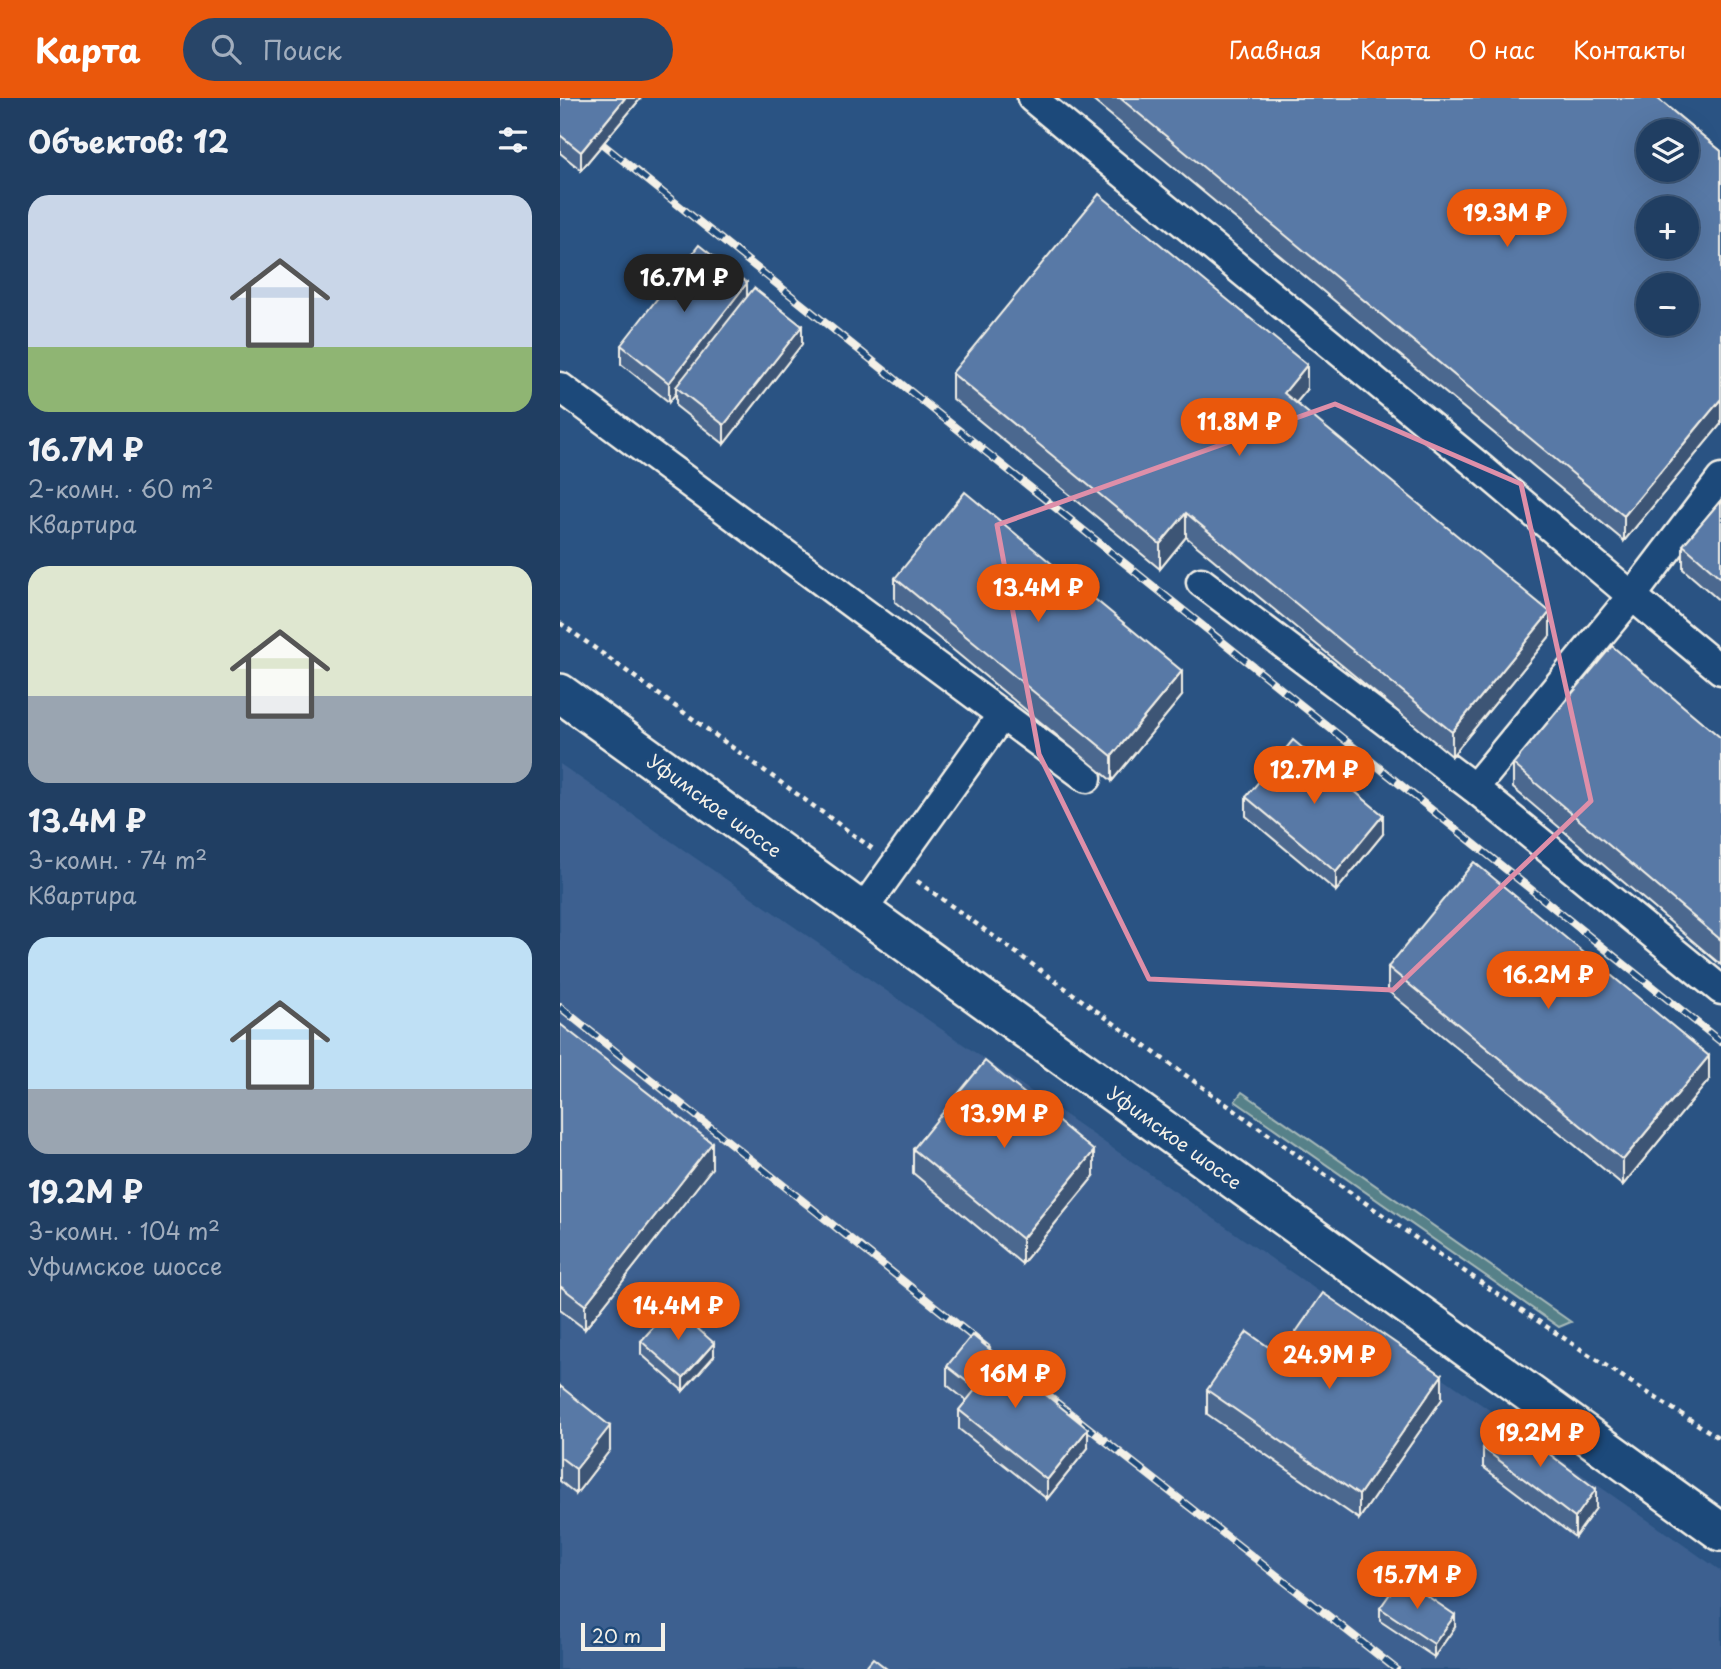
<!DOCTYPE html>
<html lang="ru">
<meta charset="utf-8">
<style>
:root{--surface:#203e62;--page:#284568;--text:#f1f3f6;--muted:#a2aebe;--line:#3d5777;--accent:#ea580c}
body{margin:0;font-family:"Playpen Sans",sans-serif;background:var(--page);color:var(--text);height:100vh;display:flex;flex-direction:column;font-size:26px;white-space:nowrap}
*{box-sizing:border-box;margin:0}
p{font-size:23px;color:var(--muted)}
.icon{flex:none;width:38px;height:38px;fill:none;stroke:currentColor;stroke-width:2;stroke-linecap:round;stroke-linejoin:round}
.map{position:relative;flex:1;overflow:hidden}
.drawer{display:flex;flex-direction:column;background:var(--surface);width:560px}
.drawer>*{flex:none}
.controls{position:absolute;left:1076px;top:21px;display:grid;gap:14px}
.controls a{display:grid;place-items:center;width:63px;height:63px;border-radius:50%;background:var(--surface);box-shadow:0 7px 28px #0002,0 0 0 2px var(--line);font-size:35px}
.scale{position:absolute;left:21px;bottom:18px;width:84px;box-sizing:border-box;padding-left:7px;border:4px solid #f4f1e8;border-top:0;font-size:19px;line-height:24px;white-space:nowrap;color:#f4f1e8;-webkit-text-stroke:5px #1f4a7a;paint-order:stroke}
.price{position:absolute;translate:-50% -60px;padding:0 16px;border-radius:24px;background:var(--accent);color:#fff;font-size:23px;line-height:46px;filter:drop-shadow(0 2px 4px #0008)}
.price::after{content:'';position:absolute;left:50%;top:42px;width:21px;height:16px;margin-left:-10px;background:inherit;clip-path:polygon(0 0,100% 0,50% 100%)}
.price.active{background:#222;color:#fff}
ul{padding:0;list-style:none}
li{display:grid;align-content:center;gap:14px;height:371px;padding:0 28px}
li span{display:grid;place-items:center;height:217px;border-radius:21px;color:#555}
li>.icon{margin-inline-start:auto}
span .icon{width:126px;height:126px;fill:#fffc;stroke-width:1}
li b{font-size:30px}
h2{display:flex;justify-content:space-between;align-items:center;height:84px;padding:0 28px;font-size:30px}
header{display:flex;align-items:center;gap:42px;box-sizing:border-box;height:98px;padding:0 35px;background:var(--accent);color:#fff}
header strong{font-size:33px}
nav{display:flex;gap:38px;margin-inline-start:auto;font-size:24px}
.search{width:490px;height:63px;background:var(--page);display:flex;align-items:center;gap:18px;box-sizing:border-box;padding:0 24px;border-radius:38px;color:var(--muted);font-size:26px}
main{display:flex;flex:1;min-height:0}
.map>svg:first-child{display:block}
.built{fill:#3c6190}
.green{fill:#578189;stroke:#a6b9b8;stroke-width:2}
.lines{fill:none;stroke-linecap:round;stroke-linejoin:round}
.minor-casing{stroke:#f4f1e8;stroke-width:33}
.major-casing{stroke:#f4f1e8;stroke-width:42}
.path{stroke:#f4f1e8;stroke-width:4.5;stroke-dasharray:5 5;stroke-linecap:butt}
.minor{stroke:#1f4a7a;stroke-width:28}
.major{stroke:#1f4a7a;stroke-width:37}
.rail-casing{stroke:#f4f1e8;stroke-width:8}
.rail{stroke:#1f4a7a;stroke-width:5;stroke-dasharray:16;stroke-linecap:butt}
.wall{fill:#4c688f;stroke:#f4f1e8;stroke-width:2}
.shaded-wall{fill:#3e5574;stroke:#f4f1e8;stroke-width:2}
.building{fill:#5879a6;stroke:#f4f1e8;stroke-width:2;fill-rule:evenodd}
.marked{fill:none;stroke:#de8fa9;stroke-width:5;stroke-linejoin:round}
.labels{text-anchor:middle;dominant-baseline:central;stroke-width:6;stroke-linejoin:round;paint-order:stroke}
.street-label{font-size:19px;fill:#f4f1e8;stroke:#1f4a7a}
</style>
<header>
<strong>Карта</strong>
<div class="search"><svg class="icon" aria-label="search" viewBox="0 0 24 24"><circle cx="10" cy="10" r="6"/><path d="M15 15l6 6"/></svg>Поиск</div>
<nav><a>Главная</a><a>Карта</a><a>О нас</a><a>Контакты</a></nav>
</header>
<main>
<section class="drawer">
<h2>Объектов: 12<svg class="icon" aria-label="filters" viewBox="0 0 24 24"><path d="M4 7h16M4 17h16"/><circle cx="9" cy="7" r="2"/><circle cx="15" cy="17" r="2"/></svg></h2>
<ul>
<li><span style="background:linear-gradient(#c9d6e8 70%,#8fb573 0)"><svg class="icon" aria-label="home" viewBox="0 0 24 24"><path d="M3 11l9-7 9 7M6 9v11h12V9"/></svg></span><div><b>16.7M ₽</b><p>2-комн. · 60 m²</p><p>Квартира</p></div></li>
<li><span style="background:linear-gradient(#dfe7d0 60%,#9aa5b1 0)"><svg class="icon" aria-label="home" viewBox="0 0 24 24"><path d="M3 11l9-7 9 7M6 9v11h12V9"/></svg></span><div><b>13.4M ₽</b><p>3-комн. · 74 m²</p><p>Квартира</p></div></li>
<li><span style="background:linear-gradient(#bfe0f5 70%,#9aa5b1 0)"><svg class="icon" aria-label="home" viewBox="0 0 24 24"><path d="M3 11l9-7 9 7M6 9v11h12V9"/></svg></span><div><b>19.2M ₽</b><p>3-комн. · 104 m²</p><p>Уфимское шоссе</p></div></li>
</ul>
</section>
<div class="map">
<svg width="1161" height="1571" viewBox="0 0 1161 1571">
<rect width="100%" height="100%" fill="#2a5383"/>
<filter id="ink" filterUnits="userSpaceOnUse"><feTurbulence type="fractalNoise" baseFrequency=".0143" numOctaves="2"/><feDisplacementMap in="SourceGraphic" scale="14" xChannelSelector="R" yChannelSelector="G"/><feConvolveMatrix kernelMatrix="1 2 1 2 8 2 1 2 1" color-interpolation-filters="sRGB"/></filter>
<g filter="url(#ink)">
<!-- built -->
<path class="built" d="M 0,666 L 1161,1473 L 1161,1571 L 0,1571 Z"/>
<!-- green -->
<path class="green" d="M 682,994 L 1011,1224 L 999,1229 L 675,1003 Z"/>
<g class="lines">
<defs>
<g id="minor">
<path d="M 472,0 L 916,366 L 1072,498 L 1161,381"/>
<path d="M 0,289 L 527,680"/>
<path d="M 641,484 L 914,690 L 1161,892"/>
<path d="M 914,690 L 1072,498 L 1161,572"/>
<path d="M 302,813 L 442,617"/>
</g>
<path id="major" d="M 0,595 L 1161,1434"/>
</defs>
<!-- minor casing -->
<use href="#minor" class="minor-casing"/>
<!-- major casing -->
<use href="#major" class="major-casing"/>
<!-- path -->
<g class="path">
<path d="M 0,525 L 313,751"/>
<path d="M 357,783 C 622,974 884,1169 1161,1341"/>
</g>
<!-- minor -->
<use href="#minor" class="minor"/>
<!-- major -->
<use href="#major" class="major"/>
<defs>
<g id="rail">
<path d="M 0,12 L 1161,944"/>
<path d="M 0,909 L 427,1250"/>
<path d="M 446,1265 L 836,1571"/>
</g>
</defs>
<!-- rail casing -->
<use href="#rail" class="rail-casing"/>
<!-- rail -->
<use href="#rail" class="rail"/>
</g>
<!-- wall -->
<g class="wall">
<path d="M 0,0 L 81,0 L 21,72 L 0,55 Z"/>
<path d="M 530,0 L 1097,0 L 1161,53 L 1161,326 L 1064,443 Z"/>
<path d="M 187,198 L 242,246 L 164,346 L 116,308 L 116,295 L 109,304 L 61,266 L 61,247 Z"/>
<path d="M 392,275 L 747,292 L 736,305 L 990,538 L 892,658 L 626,439 L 600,471 L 392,300 Z"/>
<path d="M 1161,402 L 1161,504 L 1123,471 L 1123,447 Z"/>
<path d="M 335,480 L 622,598 L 552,683 L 335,504 Z"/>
<path d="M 1161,640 L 1161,867 L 953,690 L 953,666 Z"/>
<path d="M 686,699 L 823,736 L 776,793 L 686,718 Z"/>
<path d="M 828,869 L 1149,982 L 1063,1087 L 828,893 Z"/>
<path d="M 0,926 L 152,1070 L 25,1231 L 0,1212 Z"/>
<path d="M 353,1051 L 534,1078 L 462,1166 L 353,1075 Z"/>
<path d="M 81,1243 L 154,1258 L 123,1293 L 81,1256 Z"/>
<path d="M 720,1257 L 882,1301 L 799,1421 L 647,1316 L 647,1292 Z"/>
<path d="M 387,1268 L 528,1350 L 487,1401 L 399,1331 L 399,1312 L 407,1303 L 387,1287 Z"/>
<path d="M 0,1288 L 50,1352 L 16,1396 L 0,1383 Z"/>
<path d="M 923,1350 L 1036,1410 L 1015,1439 L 923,1369 Z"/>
<path d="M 820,1510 L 895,1529 L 874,1559 L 820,1523 Z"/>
</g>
<!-- shaded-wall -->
<g class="shaded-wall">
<path d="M 65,0 L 81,0 L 21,72 L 21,54 Z"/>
<path d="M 187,185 L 187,204 L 116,289 L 116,295 L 109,304 L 109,285 Z"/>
<path d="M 242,228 L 242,246 L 164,346 L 164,327 Z"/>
<path d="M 747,267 L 747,292 L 724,319 L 724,295 Z"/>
<path d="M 1161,301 L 1161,326 L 1064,443 L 1064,418 Z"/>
<path d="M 626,415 L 626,439 L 600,471 L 600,446 Z"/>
<path d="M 990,514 L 990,538 L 892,658 L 892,634 Z"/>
<path d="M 622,573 L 622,598 L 552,683 L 552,658 Z"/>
<path d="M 823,717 L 823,736 L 776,793 L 776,774 Z"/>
<path d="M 1149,958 L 1149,982 L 1063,1087 L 1063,1062 Z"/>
<path d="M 152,1045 L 152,1070 L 25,1231 L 25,1207 Z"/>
<path d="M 534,1053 L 534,1078 L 462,1166 L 462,1141 Z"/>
<path d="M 154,1245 L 154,1258 L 123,1293 L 123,1280 Z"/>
<path d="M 882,1277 L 882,1301 L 799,1421 L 799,1397 Z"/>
<path d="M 50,1328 L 50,1352 L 16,1396 L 16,1371 Z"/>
<path d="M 528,1331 L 528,1350 L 487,1401 L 487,1382 Z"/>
<path d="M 1036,1391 L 1036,1410 L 1015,1439 L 1015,1420 Z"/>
<path d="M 895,1517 L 895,1529 L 874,1559 L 874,1546 Z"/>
</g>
<!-- building -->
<g class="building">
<path d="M 0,0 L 65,0 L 21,54 L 0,37 Z"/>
<path d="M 560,0 L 1097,0 L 1161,53 L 1161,301 L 1064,418 ZM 1088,33 L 1127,33 L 1127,72 L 1088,72 ZM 1088,110 L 1127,110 L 1127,149 L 1088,149 ZM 1088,187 L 1127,187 L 1127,226 L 1088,226 Z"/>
<path d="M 539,96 L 747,267 L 724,295 L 990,514 L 892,634 L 626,415 L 600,446 L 392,275 Z"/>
<path d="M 139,147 L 187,185 L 109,285 L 61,247 Z"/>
<path d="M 194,190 L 242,228 L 164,327 L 116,289 Z"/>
<path d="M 405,394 L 622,573 L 552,658 L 335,480 Z"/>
<path d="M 1161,402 L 1161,480 L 1123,447 Z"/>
<path d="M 1052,548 L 1161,640 L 1161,842 L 953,666 Z"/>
<path d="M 733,642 L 823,717 L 776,774 L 686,699 Z"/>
<path d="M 914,764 L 1149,958 L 1063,1062 L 828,869 Z"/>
<path d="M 0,926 L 152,1045 L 25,1207 L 0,1188 Z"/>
<path d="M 425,963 L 534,1053 L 462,1141 L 353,1051 Z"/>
<path d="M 763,1195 L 882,1277 L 799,1397 L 647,1292 L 687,1234 L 720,1257 Z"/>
<path d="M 112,1208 L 154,1245 L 123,1280 L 81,1243 Z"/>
<path d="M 412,1237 L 528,1331 L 487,1382 L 399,1312 L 416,1291 L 387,1268 Z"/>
<path d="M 0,1288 L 50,1328 L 16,1371 L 0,1359 Z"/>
<path d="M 944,1322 L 1036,1391 L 1015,1420 L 923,1350 Z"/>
<path d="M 841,1480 L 895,1517 L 874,1546 L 820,1510 Z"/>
<path d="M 313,1560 L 327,1571 L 304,1571 Z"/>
</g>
</g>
<!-- marked area -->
<path class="marked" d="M 775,306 L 961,386 L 1031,703 L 833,892 L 589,881 L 479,656 L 437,427 Z"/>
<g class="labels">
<!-- street labels -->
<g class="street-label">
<text transform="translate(155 707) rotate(36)">Уфимское шоссе</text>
<text transform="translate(615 1039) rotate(36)">Уфимское шоссе</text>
</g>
</g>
</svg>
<div class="controls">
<a><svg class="icon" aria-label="layers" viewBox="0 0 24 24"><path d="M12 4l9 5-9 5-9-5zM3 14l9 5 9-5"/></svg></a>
<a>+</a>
<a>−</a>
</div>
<div class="scale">20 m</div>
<b class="price" style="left:947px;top:151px">19.3M ₽</b>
<b class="price active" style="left:124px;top:216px">16.7M ₽</b>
<b class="price" style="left:679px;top:360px">11.8M ₽</b>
<b class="price" style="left:478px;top:526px">13.4M ₽</b>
<b class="price" style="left:754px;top:708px">12.7M ₽</b>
<b class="price" style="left:988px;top:913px">16.2M ₽</b>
<b class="price" style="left:444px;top:1052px">13.9M ₽</b>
<b class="price" style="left:118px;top:1244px">14.4M ₽</b>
<b class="price" style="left:769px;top:1293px">24.9M ₽</b>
<b class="price" style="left:455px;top:1312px">16M ₽</b>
<b class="price" style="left:980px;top:1371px">19.2M ₽</b>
<b class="price" style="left:857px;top:1513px">15.7M ₽</b>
</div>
</main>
